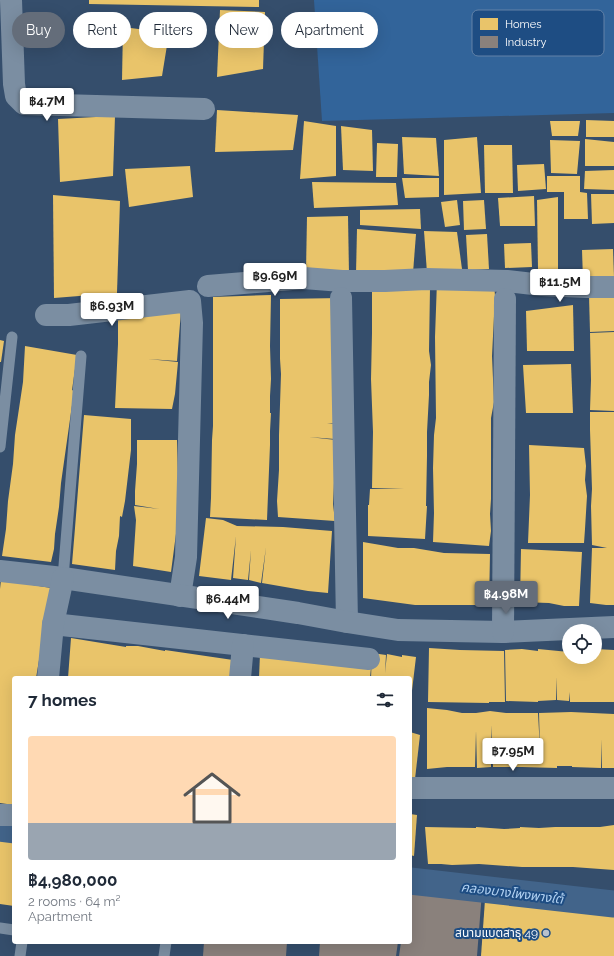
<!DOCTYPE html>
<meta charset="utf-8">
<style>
:root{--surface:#fff;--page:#f6f6f7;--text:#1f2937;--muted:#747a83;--accent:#646d7a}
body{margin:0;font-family:Raleway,"Noto Sans Thai",sans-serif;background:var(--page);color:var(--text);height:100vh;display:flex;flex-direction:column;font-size:15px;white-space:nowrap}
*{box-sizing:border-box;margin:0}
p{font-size:13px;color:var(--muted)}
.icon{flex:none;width:22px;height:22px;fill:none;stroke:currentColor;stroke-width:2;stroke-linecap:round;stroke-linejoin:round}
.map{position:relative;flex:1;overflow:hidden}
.sheet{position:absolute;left:12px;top:676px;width:400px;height:268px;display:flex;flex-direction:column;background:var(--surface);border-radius:4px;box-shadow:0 4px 16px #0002}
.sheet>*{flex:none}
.top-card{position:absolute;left:12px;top:12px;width:400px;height:36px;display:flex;gap:8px}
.tools{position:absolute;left:562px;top:624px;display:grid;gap:8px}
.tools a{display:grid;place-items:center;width:40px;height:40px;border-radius:50%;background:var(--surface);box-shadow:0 4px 16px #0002;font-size:20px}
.price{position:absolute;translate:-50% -34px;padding:0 9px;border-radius:4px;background:#fff;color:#222;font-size:13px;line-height:26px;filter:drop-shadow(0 1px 2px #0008)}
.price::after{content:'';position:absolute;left:50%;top:24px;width:12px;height:9px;margin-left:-6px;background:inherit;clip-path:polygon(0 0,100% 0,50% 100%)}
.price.on{background:var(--accent);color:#fff}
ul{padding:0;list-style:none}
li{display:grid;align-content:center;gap:8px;height:212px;padding:0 16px}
li span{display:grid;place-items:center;height:124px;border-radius:4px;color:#555}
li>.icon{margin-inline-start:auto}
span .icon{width:72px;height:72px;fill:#fffc;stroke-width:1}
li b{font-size:17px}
h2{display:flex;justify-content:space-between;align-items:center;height:48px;padding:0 16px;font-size:17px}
.pill{padding:0 14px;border-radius:18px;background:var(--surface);box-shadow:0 4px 16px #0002;font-size:14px;line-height:36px}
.pill.on{background:var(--accent);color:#fff}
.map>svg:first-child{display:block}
.green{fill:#32649a}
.homes{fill:#e9c46a}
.industry{fill:#8a817c}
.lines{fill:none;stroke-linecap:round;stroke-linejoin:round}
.canal{stroke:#42648a;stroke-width:27}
.lane{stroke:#7b8ea2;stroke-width:11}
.street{stroke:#7b8ea2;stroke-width:22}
.poi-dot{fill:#b8c1cc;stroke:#1e4d83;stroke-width:1.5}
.labels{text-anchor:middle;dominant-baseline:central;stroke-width:4;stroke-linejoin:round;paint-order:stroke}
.poi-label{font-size:12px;fill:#fff;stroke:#1e4d83;text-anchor:end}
.water-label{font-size:13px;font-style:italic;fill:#b0d0f1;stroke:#1e4d83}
.key{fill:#1e4d83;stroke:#6282a8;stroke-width:1}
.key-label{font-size:11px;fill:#fff}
</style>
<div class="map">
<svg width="614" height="956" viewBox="0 0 614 956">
<rect width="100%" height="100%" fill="#354e6c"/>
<!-- green -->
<path class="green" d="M 314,0 L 614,0 L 614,113 L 322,121 Z"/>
<!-- homes -->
<g class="homes">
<path d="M 89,0 L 259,0 L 259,7 L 89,4 Z"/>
<path d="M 220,10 L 265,12 L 263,69 L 217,77 Z"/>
<path d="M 123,27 L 169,33 L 162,76 L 122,80 Z"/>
<path d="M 217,110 L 298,115 L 293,150 L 215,152 Z"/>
<path d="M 115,116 L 113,176 L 60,182 L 58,119 Z"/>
<path d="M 586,120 L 614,121 L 614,137 L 586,137 Z"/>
<path d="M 304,121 L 336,126 L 336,176 L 300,179 Z"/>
<path d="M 550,121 L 580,121 L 578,136 L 552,136 Z"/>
<path d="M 341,126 L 372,130 L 373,171 L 343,170 Z"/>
<path d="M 402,137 L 436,138 L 439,176 L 404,174 Z"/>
<path d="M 477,137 L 481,193 L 444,195 L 444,140 Z"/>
<path d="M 585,139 L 614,142 L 614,166 L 585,166 Z"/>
<path d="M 550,140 L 580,141 L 577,174 L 551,173 Z"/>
<path d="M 377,143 L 398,144 L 397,177 L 376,177 Z"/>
<path d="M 484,145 L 512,145 L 513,193 L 485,193 Z"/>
<path d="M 544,164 L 546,189 L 518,191 L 517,165 Z"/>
<path d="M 190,166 L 193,197 L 129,207 L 125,169 Z"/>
<path d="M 614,170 L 614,190 L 584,189 L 585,171 Z"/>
<path d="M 547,176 L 580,176 L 580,192 L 587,193 L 588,219 L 564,219 L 564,192 L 547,192 Z"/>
<path d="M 402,178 L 439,178 L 439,197 L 405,198 Z"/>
<path d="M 312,182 L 396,183 L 398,205 L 314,208 Z"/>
<path d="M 591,194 L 614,194 L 614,223 L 592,224 Z"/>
<path d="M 53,195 L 120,201 L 117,293 L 54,298 Z"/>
<path d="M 534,196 L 535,226 L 500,226 L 498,198 Z"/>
<path d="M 558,197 L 558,269 L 538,269 L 537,200 Z"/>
<path d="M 457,200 L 460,225 L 445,227 L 441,202 Z"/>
<path d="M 484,200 L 486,229 L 464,230 L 463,201 Z"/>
<path d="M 420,209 L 421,229 L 360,225 L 360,210 Z"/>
<path d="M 348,216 L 349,274 L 306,271 L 307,217 Z"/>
<path d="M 357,229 L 416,234 L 413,273 L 356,274 Z"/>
<path d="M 424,231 L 457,232 L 462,269 L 427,273 Z"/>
<path d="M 487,234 L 489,269 L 468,270 L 466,235 Z"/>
<path d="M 531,243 L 532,267 L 505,268 L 504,244 Z"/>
<path d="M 613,249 L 614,277 L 583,279 L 582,250 Z"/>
<path d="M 437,281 L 494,283 L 495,296 L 492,356 L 494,402 L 491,418 L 491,499 L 490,514 L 491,531 L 489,546 L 433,542 L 434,513 L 433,468 L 434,435 L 436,418 L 435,337 Z"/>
<path d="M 372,285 L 430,288 L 429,351 L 431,365 L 429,382 L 429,395 L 427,432 L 427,456 L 426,506 L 427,506 L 425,539 L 368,536 L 368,505 L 369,505 L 370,489 L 404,489 L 372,488 L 373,432 L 371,379 L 372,333 Z"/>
<path d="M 614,294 L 614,331 L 590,332 L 589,295 Z"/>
<path d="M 271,295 L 270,346 L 271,379 L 270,396 L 270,413 L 271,413 L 270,431 L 270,445 L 267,520 L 210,517 L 211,498 L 212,440 L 213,426 L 213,297 Z"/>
<path d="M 341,298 L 335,423 L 327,423 L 337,424 L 335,439 L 309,437 L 336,440 L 333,504 L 335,521 L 278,517 L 277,501 L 279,470 L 279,435 L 281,374 L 280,359 L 280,299 Z"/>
<path d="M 573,305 L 574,351 L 527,351 L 526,311 Z"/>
<path d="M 181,311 L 177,361 L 148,359 L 178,362 L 175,394 L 172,409 L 115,408 L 118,344 L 118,315 Z"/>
<path d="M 614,332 L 614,411 L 590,410 L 591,380 L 590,333 Z"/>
<path d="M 0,340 L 4,341 L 1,362 L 0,362 Z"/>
<path d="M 25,346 L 77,355 L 72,390 L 74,391 L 61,483 L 59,507 L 55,534 L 54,549 L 51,562 L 2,556 L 6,529 L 8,501 L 13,464 L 15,435 L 23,382 Z"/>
<path d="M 571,364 L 573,413 L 526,413 L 523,365 Z"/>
<path d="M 590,412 L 614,412 L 614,605 L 606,605 L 590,603 L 592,548 L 607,548 L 592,545 L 591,506 L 592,489 L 590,430 Z"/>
<path d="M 84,415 L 131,419 L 131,450 L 125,501 L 122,517 L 120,516 L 119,536 L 116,551 L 115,570 L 72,564 L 75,528 L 79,477 Z"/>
<path d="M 137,440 L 177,440 L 178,483 L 177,526 L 171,572 L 133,566 L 136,520 L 134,506 L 159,509 L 135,505 L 135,491 L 137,464 Z"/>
<path d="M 529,445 L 584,448 L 586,466 L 585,480 L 587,496 L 585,529 L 584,543 L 528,543 L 530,495 Z"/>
<path d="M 206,518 L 223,520 L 237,526 L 283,527 L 332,531 L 328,593 L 308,591 L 262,583 L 266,547 L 261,583 L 249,580 L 251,550 L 248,580 L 233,578 L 236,536 L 231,580 L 199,576 Z"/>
<path d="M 363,542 L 398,548 L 414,548 L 444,553 L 490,554 L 489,605 L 415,605 L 363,598 Z"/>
<path d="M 521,549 L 582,552 L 579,606 L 564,606 L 549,603 L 520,602 Z"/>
<path d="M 1,580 L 51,588 L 36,678 L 14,678 L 14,805 L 0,803 L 0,589 Z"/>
<path d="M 71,638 L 126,647 L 126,646 L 138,646 L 165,651 L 165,650 L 233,660 L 231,678 L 68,678 Z"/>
<path d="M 429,648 L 460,650 L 504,651 L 505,702 L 489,702 L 489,703 L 428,702 Z"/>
<path d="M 522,649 L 538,651 L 538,649 L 569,652 L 569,657 L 595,657 L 595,649 L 614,650 L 614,702 L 570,702 L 570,692 L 569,701 L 557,700 L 556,677 L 556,700 L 538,701 L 538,683 L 538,702 L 506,701 L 505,650 Z"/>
<path d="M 372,653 L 386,655 L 385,673 L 387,654 L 402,657 L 402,655 L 416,657 L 411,699 L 410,699 L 410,678 L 371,678 Z"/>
<path d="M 260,654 L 371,667 L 370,678 L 259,678 Z"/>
<path d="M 427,708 L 447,710 L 462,713 L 476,713 L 490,711 L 506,713 L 538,713 L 540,750 L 539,713 L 571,712 L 614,714 L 614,768 L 602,768 L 601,739 L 601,768 L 572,767 L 572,749 L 572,766 L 557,766 L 557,768 L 522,767 L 493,767 L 491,725 L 491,767 L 477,768 L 476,731 L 475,767 L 447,767 L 427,769 Z"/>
<path d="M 410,732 L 420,735 L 415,779 L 410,778 Z"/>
<path d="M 410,814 L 417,815 L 414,856 L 410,855 Z"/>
<path d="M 614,825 L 614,870 L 573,867 L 522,867 L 479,864 L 452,865 L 441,864 L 428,864 L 425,827 L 476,828 L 476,827 L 504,829 L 520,828 L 520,827 L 539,828 L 555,827 L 600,827 Z"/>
<path d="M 0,835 L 14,837 L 14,906 L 0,904 Z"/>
<path d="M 485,900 L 614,916 L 614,956 L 481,956 Z"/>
</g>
<!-- industry -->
<g class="industry">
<path d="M 410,886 L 482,892 L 477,956 L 399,956 L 401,942 L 410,942 Z"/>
<path d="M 204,942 L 287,942 L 286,956 L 203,956 Z"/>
<path d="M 320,942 L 398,942 L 396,956 L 319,956 Z"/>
</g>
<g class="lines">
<!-- canal -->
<g class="canal">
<path d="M 0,828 L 14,830"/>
<path d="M 410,881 L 614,904"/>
</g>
<!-- lane -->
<g class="lane">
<path d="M 0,447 L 12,337"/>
<path d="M 63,578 L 81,356"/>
<path d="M 0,928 L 14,930"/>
<path d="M 20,956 L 22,942"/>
<path d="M 164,956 L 166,942"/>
</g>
<!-- street -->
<g class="street">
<path d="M 11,0 L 14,84 L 16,96 L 24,104 L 204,109"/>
<path d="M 208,286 L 304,278 L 342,281 L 385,281 L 426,279 L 507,281 L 542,285 L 586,287 L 614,287"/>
<path d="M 341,298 L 347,622"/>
<path d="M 46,315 L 69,315 L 190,301 L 192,323 L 186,557 L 180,596"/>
<path d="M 0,571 L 63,578 L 298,613 L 347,622 L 398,630 L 503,632 L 614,627"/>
<path d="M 53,624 L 369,659"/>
<path d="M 503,632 L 505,299"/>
<path d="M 48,678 L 53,624 L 63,578"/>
<path d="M 240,678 L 243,645"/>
<path d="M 410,788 L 614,788"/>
<path d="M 0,815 L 14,815"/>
</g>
</g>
<!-- markers -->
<circle class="poi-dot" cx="546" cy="933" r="4"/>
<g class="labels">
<!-- poi labels -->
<g class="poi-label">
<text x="538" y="933">สนามแบตสาธุ 49</text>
</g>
<!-- water labels -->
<g class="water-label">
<text transform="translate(512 893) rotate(7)">คลองบางโพงพางใต้</text>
</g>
</g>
<!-- legend -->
<rect x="472" y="10" width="132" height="46" rx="6" class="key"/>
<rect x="480" y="18" width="18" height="12" fill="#e9c46a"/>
<rect x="480" y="36" width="18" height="12" fill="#8a817c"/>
<g class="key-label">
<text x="505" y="28">Homes</text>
<text x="505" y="46">Industry</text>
</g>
</svg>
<div class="tools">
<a><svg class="icon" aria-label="locate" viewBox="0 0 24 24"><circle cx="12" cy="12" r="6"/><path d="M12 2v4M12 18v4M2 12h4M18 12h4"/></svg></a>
</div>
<b class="price" style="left:47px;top:122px">฿4.7M</b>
<b class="price" style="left:275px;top:297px">฿9.69M</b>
<b class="price" style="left:560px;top:303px">฿11.5M</b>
<b class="price" style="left:112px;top:327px">฿6.93M</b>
<b class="price on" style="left:506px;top:615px">฿4.98M</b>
<b class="price" style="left:228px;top:620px">฿6.44M</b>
<b class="price" style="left:513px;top:772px">฿7.95M</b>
<div class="top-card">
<a class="pill on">Buy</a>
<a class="pill">Rent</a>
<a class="pill">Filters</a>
<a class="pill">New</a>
<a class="pill">Apartment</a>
</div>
<section class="sheet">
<h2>7 homes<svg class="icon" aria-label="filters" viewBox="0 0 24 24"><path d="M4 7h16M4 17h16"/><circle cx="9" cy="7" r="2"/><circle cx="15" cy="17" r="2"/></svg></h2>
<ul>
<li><span style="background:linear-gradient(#ffd9b3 70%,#9aa5b1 0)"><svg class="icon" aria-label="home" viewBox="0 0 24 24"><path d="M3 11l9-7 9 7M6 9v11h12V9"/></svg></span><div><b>฿4,980,000</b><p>2 rooms · 64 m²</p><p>Apartment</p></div></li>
</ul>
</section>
</div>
